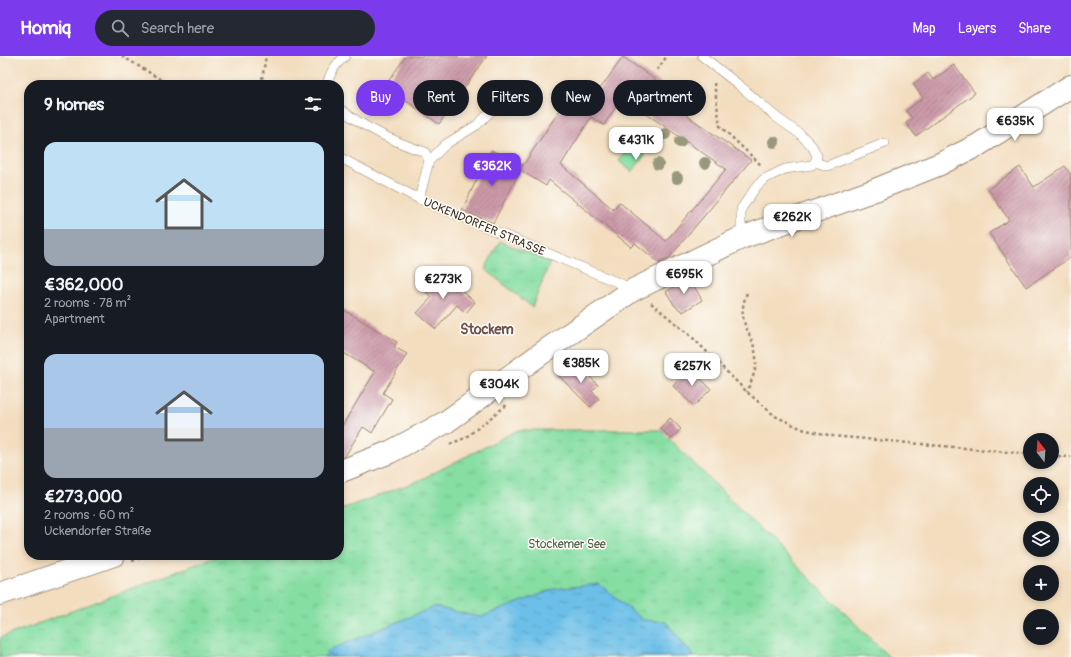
<!DOCTYPE html>
<meta charset="utf-8">
<style>
:root{--surface:#171b24;--page:#242831;--text:#f1f3f6;--muted:#9ea1a6;--accent:#7c3aed}
body{margin:0;font-family:Pangolin,sans-serif;background:var(--page);color:var(--text);height:100vh;display:flex;flex-direction:column;font-size:15px;white-space:nowrap}
*{box-sizing:border-box;margin:0}
p{font-size:13px;color:var(--muted)}
.icon{flex:none;width:22px;height:22px;fill:none;stroke:currentColor;stroke-width:2;stroke-linecap:round;stroke-linejoin:round}
.map{position:relative;flex:1;overflow:hidden}
.panel{position:absolute;left:24px;top:24px;width:320px;height:480px;display:flex;flex-direction:column;background:var(--surface);border-radius:16px;box-shadow:0 2px 6px #0003}
.panel>*{flex:none}
.guide{position:absolute;left:356px;top:24px;width:380px;height:36px;display:flex;gap:8px}
.needle{width:26px;rotate:343deg}
.fabs{position:absolute;left:1023px;top:377px;display:grid;gap:8px}
.fabs a{display:grid;place-items:center;width:36px;height:36px;border-radius:50%;background:var(--surface);box-shadow:0 2px 6px #0003;font-size:20px}
.price{position:absolute;translate:-50% -34px;padding:0 9px;border-radius:8px;background:#fff;color:#222;font-size:13px;line-height:26px;filter:drop-shadow(0 1px 2px #0008)}
.price::after{content:'';position:absolute;left:50%;top:24px;width:12px;height:9px;margin-left:-6px;background:inherit;clip-path:polygon(0 0,100% 0,50% 100%)}
.price.current{background:var(--accent);color:#fff}
ul{padding:0;list-style:none}
li{display:grid;align-content:center;gap:8px;height:212px;padding:0 20px}
li span{display:grid;place-items:center;height:124px;border-radius:12px;color:#555}
li>.icon{margin-inline-start:auto}
span .icon{width:72px;height:72px;fill:#fffc;stroke-width:1}
li b{font-size:17px}
h2{display:flex;justify-content:space-between;align-items:center;height:48px;padding:0 20px;font-size:17px}
.tag{padding:0 14px;border-radius:18px;background:var(--surface);box-shadow:0 2px 6px #0003;font-size:14px;line-height:36px}
.tag.current{background:var(--accent);color:#fff}
header{display:flex;align-items:center;gap:24px;box-sizing:border-box;height:56px;padding:0 20px;background:var(--accent);color:#fff}
header strong{font-size:19px}
nav{display:flex;gap:22px;margin-inline-start:auto;font-size:14px}
.search{width:280px;height:36px;background:var(--page);display:flex;align-items:center;gap:10px;box-sizing:border-box;padding:0 14px;border-radius:22px;color:var(--muted);font-size:15px}
.map>svg:first-child{display:block}
.grass{fill:#86dea3;stroke:#608460}
.park{fill:url(#park-tufts);stroke:#608460}
.water{fill:url(#water-ripples);stroke:#547483}
.building{fill:url(#building-hatch);fill-rule:evenodd}
.lines{fill:none;stroke-linecap:round;stroke-linejoin:round}
.lane-casing{stroke:#97846e;stroke-width:10}
.secondary-casing{stroke:#97846e;stroke-width:24}
.path{stroke:#97846e;stroke-width:2.5;stroke-dasharray:3 3;stroke-linecap:butt}
.lane{stroke:#fff;stroke-width:9}
.secondary{stroke:#fff;stroke-width:22}
.tree{fill:#9a987c}
.labels{text-anchor:middle;dominant-baseline:central;stroke-width:3;stroke-linejoin:round;paint-order:stroke}
.street-label{font-size:12px;fill:#3b2a1e;stroke:#fdfcf7}
.park-label{font-size:12px;fill:#526046;stroke:#fdfcf7}
.quarter-label{font-size:14px;font-weight:bold;fill:#6e514f;stroke:#fdfcf7}
</style>
<header>
<strong>Homiq</strong>
<div class="search"><svg class="icon" aria-label="search" viewBox="0 0 24 24"><circle cx="10" cy="10" r="6"/><path d="M15 15l6 6"/></svg>Search here</div>
<nav><a>Map</a><a>Layers</a><a>Share</a></nav>
</header>
<div class="map">
<svg width="1071" height="601" viewBox="0 0 1071 601">
<defs>
<pattern id="park-tufts" width="24" height="20" patternUnits="userSpaceOnUse"><rect width="24" height="20" fill="#86dea3"/><path d="M3 7l-1-3M5 7V3M7 7l1-3M15 17l-1-3M17 17v-4M19 17l1-3" fill="none" stroke="#75bf8c"/></pattern>
<pattern id="water-ripples" width="26" height="14" patternUnits="userSpaceOnUse"><rect width="26" height="14" fill="#6cbfe8"/><path d="M2 4q2-2 4 0t4 0M15 11q2-2 4 0t4 0" fill="none" stroke="#5a9bbb"/></pattern>
<pattern id="building-hatch" width="6" height="6" patternUnits="userSpaceOnUse"><rect width="6" height="6" fill="#cc99a9"/><path d="M-1 1l2-2M0 6l6-6M5 7l2-2" fill="none" stroke="#a77d89"/></pattern>
</defs>
<rect width="100%" height="100%" fill="#fdfcf7"/>
<filter id="ink" filterUnits="userSpaceOnUse"><feTurbulence type="fractalNoise" baseFrequency=".025" numOctaves="2"/><feDisplacementMap in="SourceGraphic" scale="8" xChannelSelector="R" yChannelSelector="G"/><feConvolveMatrix kernelMatrix="1 2 1 2 8 2 1 2 1" color-interpolation-filters="sRGB"/></filter>
<filter id="wash" filterUnits="userSpaceOnUse"><feTurbulence type="fractalNoise" baseFrequency=".012" numOctaves="4" result="noise"/><feDisplacementMap in="SourceGraphic" scale="16" xChannelSelector="R" yChannelSelector="G"/><feGaussianBlur stdDeviation="0.9" result="paint"/><feColorMatrix in="noise" values="0 0 0 0 0 0 0 0 0 0 0 0 0 0 0 0 0 1.4 0 .05"/><feComposite in="paint" operator="in"/></filter>
<g filter="url(#wash)">
<rect width="100%" height="100%" fill="#f3ddbf"/>
<!-- grass -->
<path class="grass" d="M 632,87 L 641,91 L 645,99 L 632,116 L 619,105 Z"/>
<!-- park -->
<g class="park">
<path d="M 500,185 L 550,206 L 532,251 L 485,213 Z"/>
<path d="M 518,374 L 660,374 L 889,601 L 0,601 L 0,582 L 221,499 L 339,499 L 339,454 L 418,425 Z"/>
</g>
<!-- water -->
<path class="water" d="M 599,528 L 643,564 L 666,566 L 694,601 L 324,601 L 329,594 L 434,551 L 481,561 L 554,533 Z"/>
<g id="blocks">
<!-- building -->
<g class="building">
<path d="M 406,0 L 487,0 L 439,68 L 385,30 Z"/>
<path d="M 623,1 L 683,43 L 676,52 L 751,104 L 668,203 L 659,207 L 635,187 L 631,191 L 549,124 L 546,130 L 520,114 L 577,28 L 595,40 ZM 622,41 L 726,113 L 666,185 L 619,146 L 614,154 L 561,109 L 591,61 L 604,69 Z"/>
<path d="M 954,9 L 975,37 L 916,80 L 906,67 L 912,62 L 906,55 L 923,42 L 913,28 L 928,17 L 933,24 Z"/>
<path d="M 491,94 L 523,109 L 493,167 L 462,154 Z"/>
<path d="M 1065,110 L 1071,119 L 1071,201 L 1026,231 L 989,177 L 1009,164 L 988,133 L 1020,111 L 1034,131 Z"/>
<path d="M 430,218 L 439,225 L 444,219 L 475,246 L 466,257 L 457,249 L 436,273 L 417,257 L 432,241 L 419,230 Z"/>
<path d="M 689,221 L 702,244 L 683,256 L 675,250 L 666,236 Z"/>
<path d="M 339,251 L 397,286 L 394,291 L 407,298 L 383,337 L 392,343 L 372,377 L 363,371 L 345,400 L 339,403 L 339,375 L 375,316 L 339,294 Z"/>
<path d="M 568,310 L 575,317 L 581,311 L 598,329 L 592,335 L 599,343 L 590,351 L 558,319 Z"/>
<path d="M 690,312 L 711,333 L 694,350 L 673,330 Z"/>
<path d="M 670,362 L 681,373 L 671,383 L 660,372 Z"/>
</g>
</g>
</g>
<g filter="url(#ink)">
<use href="#blocks" fill-opacity="0" stroke="#97846e" stroke-width="1"/>
<g class="lines">
<defs>
<g id="lane">
<path d="M 702,0 L 739,29 L 776,61 L 800,78 L 812,90 L 817,100 L 815,106 L 812,109 L 785,113 L 764,123 L 756,131 L 741,153 L 741,182"/>
<path d="M 327,29 C 330,16 335,9 345,0"/>
<path d="M 339,52 C 365,72 394,86 425,96 L 429,105 L 419,143"/>
<path d="M 339,101 L 419,143 L 633,233"/>
<path d="M 429,105 L 446,88 L 477,69 L 506,41"/>
<path d="M 815,106 L 827,110 L 885,87"/>
</g>
<g id="secondary">
<path d="M 339,416 L 390,396 L 446,366 L 542,297 L 633,234 L 741,182 L 875,134 L 940,108 L 978,89 L 1071,30"/>
<path d="M 0,538 L 114,499"/>
</g>
</defs>
<!-- lane casing -->
<use href="#lane" class="lane-casing"/>
<!-- secondary casing -->
<use href="#secondary" class="secondary-casing"/>
<!-- path -->
<g class="path">
<path d="M 122,0 L 170,29"/>
<path d="M 657,14 L 667,0"/>
<path d="M 714,27 L 720,70 L 762,110"/>
<path d="M 261,29 L 266,0"/>
<path d="M 747,237 C 734,268 754,275 756,302 C 757,314 751,325 747,336"/>
<path d="M 651,247 L 692,281 L 747,336 L 775,360 L 802,373 L 833,380 L 1030,398"/>
<path d="M 450,388 L 465,382 L 508,348"/>
<path d="M 1052,400 L 1071,401"/>
<path d="M 132,505 L 149,499"/>
</g>
<!-- lane -->
<use href="#lane" class="lane"/>
<!-- secondary -->
<use href="#secondary" class="secondary"/>
</g>
<!-- trees -->
<g class="tree">
<circle cx="665" cy="78" r="6"/>
<circle cx="680" cy="86" r="6"/>
<circle cx="774" cy="86" r="6"/>
<circle cx="705" cy="107" r="6"/>
<circle cx="658" cy="108" r="6"/>
<circle cx="677" cy="122" r="6"/>
</g>
</g>
<g class="labels">
<!-- street labels -->
<g class="street-label">
<text transform="translate(484 171) rotate(23)">UCKENDORFER STRASSE</text>
</g>
<!-- park labels -->
<g class="park-label">
<text x="567" y="488">Stockemer See</text>
</g>
<!-- quarter labels -->
<g class="quarter-label">
<text x="487" y="273">Stockem</text>
</g>
</g>
</svg>
<div class="fabs">
<a><svg class="needle" viewBox="-14 -14 28 28"><path d="M0-13l5 13h-10z" fill="#e53935"/><path d="M0 13l5-13h-10z" fill="#9ea1a6"/></svg></a>
<a><svg class="icon" aria-label="locate" viewBox="0 0 24 24"><circle cx="12" cy="12" r="6"/><path d="M12 2v4M12 18v4M2 12h4M18 12h4"/></svg></a>
<a><svg class="icon" aria-label="layers" viewBox="0 0 24 24"><path d="M12 4l9 5-9 5-9-5zM3 14l9 5 9-5"/></svg></a>
<a>+</a>
<a>−</a>
</div>
<b class="price" style="left:1015px;top:86px">€635K</b>
<b class="price" style="left:636px;top:105px">€431K</b>
<b class="price current" style="left:492px;top:131px">€362K</b>
<b class="price" style="left:792px;top:182px">€262K</b>
<b class="price" style="left:684px;top:239px">€695K</b>
<b class="price" style="left:443px;top:244px">€273K</b>
<b class="price" style="left:581px;top:328px">€385K</b>
<b class="price" style="left:692px;top:331px">€257K</b>
<b class="price" style="left:499px;top:349px">€304K</b>
<div class="guide">
<a class="tag current">Buy</a>
<a class="tag">Rent</a>
<a class="tag">Filters</a>
<a class="tag">New</a>
<a class="tag">Apartment</a>
</div>
<section class="panel">
<h2>9 homes<svg class="icon" aria-label="filters" viewBox="0 0 24 24"><path d="M4 7h16M4 17h16"/><circle cx="9" cy="7" r="2"/><circle cx="15" cy="17" r="2"/></svg></h2>
<ul>
<li><span style="background:linear-gradient(#bfe0f5 70%,#9aa5b1 0)"><svg class="icon" aria-label="home" viewBox="0 0 24 24"><path d="M3 11l9-7 9 7M6 9v11h12V9"/></svg></span><div><b>€362,000</b><p>2 rooms · 78 m²</p><p>Apartment</p></div></li>
<li><span style="background:linear-gradient(#a9c7e8 60%,#9aa5b1 0)"><svg class="icon" aria-label="home" viewBox="0 0 24 24"><path d="M3 11l9-7 9 7M6 9v11h12V9"/></svg></span><div><b>€273,000</b><p>2 rooms · 60 m²</p><p>Uckendorfer Straße</p></div></li>
</ul>
</section>
</div>
